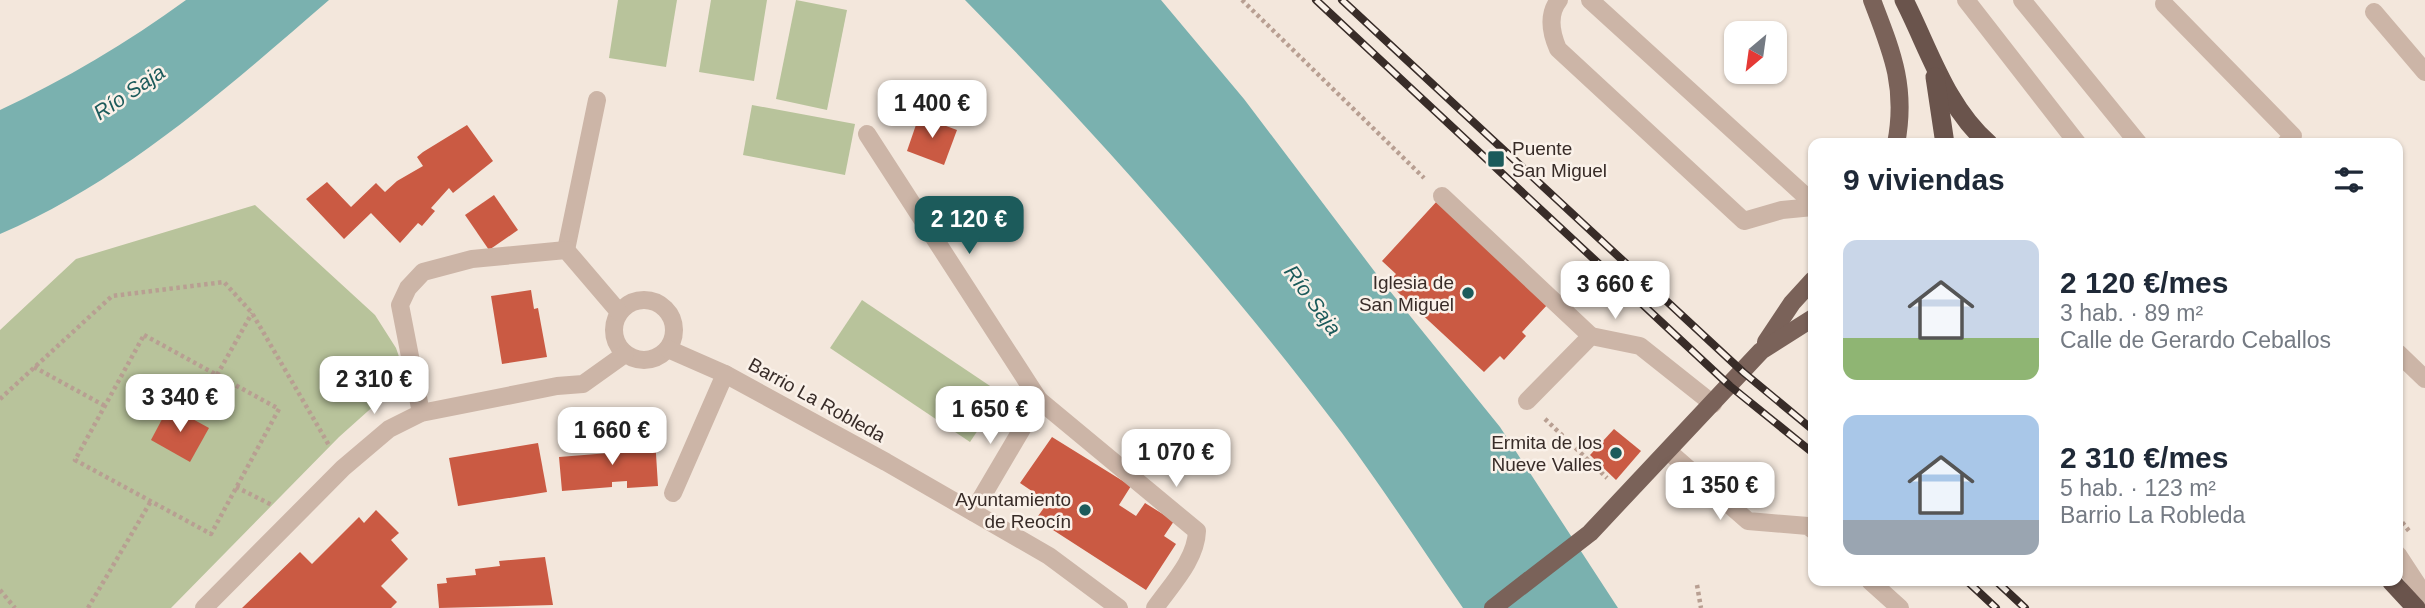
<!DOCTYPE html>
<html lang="es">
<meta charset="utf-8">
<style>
:root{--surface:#fff;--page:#f6f6f7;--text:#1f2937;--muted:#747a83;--accent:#1c5b5b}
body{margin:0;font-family:Helvetica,sans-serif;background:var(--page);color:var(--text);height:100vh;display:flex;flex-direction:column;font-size:26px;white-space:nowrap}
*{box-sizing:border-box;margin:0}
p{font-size:23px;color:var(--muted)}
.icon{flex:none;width:38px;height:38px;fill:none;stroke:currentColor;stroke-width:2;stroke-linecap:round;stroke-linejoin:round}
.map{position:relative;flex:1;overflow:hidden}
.panel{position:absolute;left:1808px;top:138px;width:595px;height:448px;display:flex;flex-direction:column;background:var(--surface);border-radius:14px;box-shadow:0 2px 5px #0004}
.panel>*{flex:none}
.needle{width:46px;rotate:209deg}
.fabs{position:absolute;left:1724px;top:21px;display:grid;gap:14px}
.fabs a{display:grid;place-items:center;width:63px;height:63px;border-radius:14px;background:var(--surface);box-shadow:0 2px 5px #0004;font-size:35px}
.price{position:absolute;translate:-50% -60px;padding:0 16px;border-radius:14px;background:#fff;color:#222;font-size:23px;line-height:46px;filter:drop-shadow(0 2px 4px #0008)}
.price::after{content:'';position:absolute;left:50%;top:42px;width:21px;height:16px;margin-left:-10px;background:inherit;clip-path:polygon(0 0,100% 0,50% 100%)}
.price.selected{background:var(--accent);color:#fff}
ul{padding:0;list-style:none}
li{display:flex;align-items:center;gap:21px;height:175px;padding:0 35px}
li span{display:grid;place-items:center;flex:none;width:196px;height:140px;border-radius:14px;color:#555}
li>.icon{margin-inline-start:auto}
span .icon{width:84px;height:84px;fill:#fffc;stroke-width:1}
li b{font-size:30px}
h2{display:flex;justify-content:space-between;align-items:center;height:84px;padding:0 35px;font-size:30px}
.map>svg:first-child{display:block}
.green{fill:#b8c39b}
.water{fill:#7ab1af}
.building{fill:#ca5a43}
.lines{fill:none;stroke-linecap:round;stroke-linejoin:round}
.path{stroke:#b89f92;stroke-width:4.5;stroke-dasharray:3.5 3.5;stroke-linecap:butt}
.pedestrian{stroke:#ccb5a7;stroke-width:18}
.minor{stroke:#ccb5a7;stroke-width:18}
.primary{stroke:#7a6259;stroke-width:18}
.trunk{stroke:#6a544c;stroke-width:19}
.rail-casing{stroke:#382c28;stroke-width:8}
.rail{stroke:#faf1e9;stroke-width:5;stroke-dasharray:16;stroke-linecap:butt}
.poi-dot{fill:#1c5b5b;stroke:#faf1e9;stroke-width:2.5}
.labels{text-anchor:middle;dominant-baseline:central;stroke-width:5;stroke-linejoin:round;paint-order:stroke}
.poi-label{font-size:19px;fill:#382c28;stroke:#faf1e9;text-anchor:end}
.street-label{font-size:19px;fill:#382c28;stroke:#faf1e9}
.water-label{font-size:21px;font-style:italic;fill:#1c5b5b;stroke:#faf1e9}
</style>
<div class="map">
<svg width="2425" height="608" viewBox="0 0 2425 608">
<rect width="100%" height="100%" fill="#f3e7dc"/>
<!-- green -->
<g class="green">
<path d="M 618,0 L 677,0 L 666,67 L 609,58 Z"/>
<path d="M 711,0 L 767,0 L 754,81 L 699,72 Z"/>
<path d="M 796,0 L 847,10 L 827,110 L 776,99 Z"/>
<path d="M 752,105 L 855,124 L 845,175 L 743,155 Z"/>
<path d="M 255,205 L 375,315 L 396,348 L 406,377 L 339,437 L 171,608 L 0,608 L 0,330 L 76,259 Z"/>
<path d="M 862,300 L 1002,394 L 970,442 L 830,348 Z"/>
</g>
<!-- water -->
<g class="water">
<path d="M 186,0 L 329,0 C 228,87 124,181 0,234 L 0,110 C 66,79 127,43 186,0 Z"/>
<path d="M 965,0 L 1161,0 L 1244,99 L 1381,280 L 1500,427 L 1618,608 L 1463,608 C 1423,550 1384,490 1342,433 C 1226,280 1100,137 965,0 Z"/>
</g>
<!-- building -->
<g class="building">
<path d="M 919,116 L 957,130 L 944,165 L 907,151 Z"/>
<path d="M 467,125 L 493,161 L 453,193 L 449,188 L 431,208 L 435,211 L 422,226 L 418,223 L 400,243 L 371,213 L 344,239 L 306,199 L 327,182 L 351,207 L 376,183 L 385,192 L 397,181 L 423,166 L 417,157 L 423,152 Z"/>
<path d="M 494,195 L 518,230 L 489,250 L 465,215 Z"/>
<path d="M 1438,200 L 1549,303 L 1522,332 L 1526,336 L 1504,360 L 1500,356 L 1484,372 L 1388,283 L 1396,274 L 1382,261 Z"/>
<path d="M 531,290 L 534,309 L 538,308 L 547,357 L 502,364 L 491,296 Z"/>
<path d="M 169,406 L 209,428 L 190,462 L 151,440 Z"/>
<path d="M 1614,429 L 1641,451 L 1616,480 L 1590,455 Z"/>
<path d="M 1052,437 L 1131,486 L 1119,505 L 1136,516 L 1145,503 L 1174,521 L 1164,536 L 1176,544 L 1146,590 L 1036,519 L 1048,502 L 1020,483 Z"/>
<path d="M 655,438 L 658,486 L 627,488 L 627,481 L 612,482 L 612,487 L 562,491 L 559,457 L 609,453 L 608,441 Z"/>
<path d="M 538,443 L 547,492 L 458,506 L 449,458 Z"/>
<path d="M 376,510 L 399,533 L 391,540 L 408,559 L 381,586 L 397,602 L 391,608 L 242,608 L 300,552 L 312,564 L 359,517 L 364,523 Z"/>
<path d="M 545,557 L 553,605 L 439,608 L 437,584 L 447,583 L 446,578 L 476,575 L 475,569 L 500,566 L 499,561 Z"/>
</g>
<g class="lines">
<!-- path -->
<g class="path">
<path d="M 1242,0 L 1424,178"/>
<path d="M 144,335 L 279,409 L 211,534 L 75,460 Z"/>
<path d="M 34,367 L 105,406"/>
<path d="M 217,375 L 252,313"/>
<path d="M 0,399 L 112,296 L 224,282 L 252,313 L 330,447"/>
<path d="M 1545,419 L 1607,478"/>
<path d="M 236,487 L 272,505"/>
<path d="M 2398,517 L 2409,531"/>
<path d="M 1697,585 L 1701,608"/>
<path d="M 0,590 L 15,608"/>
<path d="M 88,608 L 151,501"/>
</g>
<!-- pedestrian -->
<path class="pedestrian" d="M 1966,0 L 2078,144"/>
<!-- minor -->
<g class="minor">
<path d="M 1559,0 C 1547,15 1551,33 1558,49 L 1744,221 L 1782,210 L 1813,207"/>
<path d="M 1590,0 L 1813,203"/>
<path d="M 2022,0 L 2139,144"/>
<path d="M 2164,4 L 2293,136 L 2285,144"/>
<path d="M 2374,12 L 2425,72"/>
<path d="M 867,134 L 1039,400 L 1197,531 C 1196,560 1171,585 1155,608"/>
<path d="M 1442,196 L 1591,336"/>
<path d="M 566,250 L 597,100"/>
<circle cx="644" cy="330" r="30"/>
<path d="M 668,349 L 725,374 L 886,462 L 1049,556 L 1119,608"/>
<path d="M 2398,353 L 2425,379"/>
<path d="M 1527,401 L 1591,336 L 1640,346 L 1713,404"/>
<path d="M 421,413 L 400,305 L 408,288 L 423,272 L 472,259 L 566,250 L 619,312"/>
<path d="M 1668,451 L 1748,521 L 1808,526 L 1813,530"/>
<path d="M 673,493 L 725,374"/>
<path d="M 973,512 L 1039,400"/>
<path d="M 2398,555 L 2425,596"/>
<path d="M 1870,581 L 1900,608"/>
<path d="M 204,608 L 343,468 L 389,429 L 421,413 L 557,386 L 583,384 L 625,354"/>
</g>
<!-- primary -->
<g class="primary">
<path d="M 1872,0 C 1892,52 1907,87 1896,144"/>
<path d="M 1766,342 L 1792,303 L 1813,280"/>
<path d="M 1493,608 L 1590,533 L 1761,351 L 1813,318"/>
</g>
<!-- trunk -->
<g class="trunk">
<path d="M 1904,0 C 1929,49 1946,107 1989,144"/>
<path d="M 1935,77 L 1945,144"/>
<path d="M 2391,581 L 2416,608"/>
</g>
<defs>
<g id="rail">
<path d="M 1316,0 L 1730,386 L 1813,453"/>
<path d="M 1342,0 L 1743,372 L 1813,430"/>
<path d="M 1967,581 L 1996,608"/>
<path d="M 1996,581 L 2025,608"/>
</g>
</defs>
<!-- rail casing -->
<use href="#rail" class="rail-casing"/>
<!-- rail -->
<use href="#rail" class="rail"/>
</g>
<!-- markers -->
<g class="poi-dot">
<rect x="1487" y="150" width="18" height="18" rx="3.5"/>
<circle cx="1468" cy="293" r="7"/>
<circle cx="1616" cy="453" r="7"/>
<circle cx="1085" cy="510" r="7"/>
</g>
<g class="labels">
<!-- poi labels -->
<g class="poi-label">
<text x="1512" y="148" text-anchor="start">Puente<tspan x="1512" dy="22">San Miguel</tspan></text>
<text x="1454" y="282">Iglesia de<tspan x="1454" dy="22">San Miguel</tspan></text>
<text x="1602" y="442">Ermita de los<tspan x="1602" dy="22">Nueve Valles</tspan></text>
<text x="1071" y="499">Ayuntamiento<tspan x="1071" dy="22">de Reocín</tspan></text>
</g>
<!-- street labels -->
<g class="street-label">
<text transform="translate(817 400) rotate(29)">Barrio La Robleda</text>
</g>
<!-- water labels -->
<g class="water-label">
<text transform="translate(129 92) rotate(-34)">Río Saja</text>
<text transform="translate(1313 300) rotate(54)">Río Saja</text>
</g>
</g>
</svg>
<div class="fabs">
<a><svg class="needle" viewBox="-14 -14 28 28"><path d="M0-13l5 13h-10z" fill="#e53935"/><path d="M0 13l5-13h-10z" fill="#747a83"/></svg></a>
</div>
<b class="price" style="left:932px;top:140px">1 400 €</b>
<b class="price selected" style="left:969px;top:256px">2 120 €</b>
<b class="price" style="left:1615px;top:321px">3 660 €</b>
<b class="price" style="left:374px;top:416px">2 310 €</b>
<b class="price" style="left:180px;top:434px">3 340 €</b>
<b class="price" style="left:990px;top:446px">1 650 €</b>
<b class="price" style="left:612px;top:467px">1 660 €</b>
<b class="price" style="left:1176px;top:489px">1 070 €</b>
<b class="price" style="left:1720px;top:522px">1 350 €</b>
<section class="panel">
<h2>9 viviendas<svg class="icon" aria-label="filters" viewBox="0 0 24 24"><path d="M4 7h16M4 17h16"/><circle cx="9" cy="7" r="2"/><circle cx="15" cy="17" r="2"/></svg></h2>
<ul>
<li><span style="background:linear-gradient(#c9d6e8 70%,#8fb573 0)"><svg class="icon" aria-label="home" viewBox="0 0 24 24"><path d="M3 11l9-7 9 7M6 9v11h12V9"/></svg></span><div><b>2 120 €/mes</b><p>3 hab. · 89 m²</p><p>Calle de Gerardo Ceballos</p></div></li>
<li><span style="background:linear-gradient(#a9c7e8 75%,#9aa5b1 0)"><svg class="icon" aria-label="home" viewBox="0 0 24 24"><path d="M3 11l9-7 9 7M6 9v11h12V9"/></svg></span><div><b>2 310 €/mes</b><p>5 hab. · 123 m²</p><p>Barrio La Robleda</p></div></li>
</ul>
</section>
</div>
